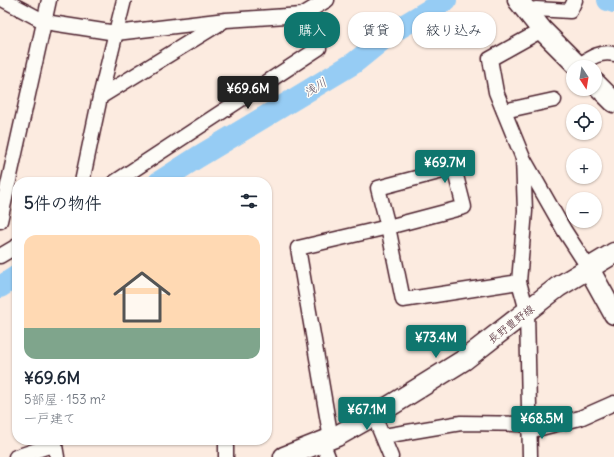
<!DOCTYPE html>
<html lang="ja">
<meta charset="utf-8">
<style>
:root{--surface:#fff;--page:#f6f6f7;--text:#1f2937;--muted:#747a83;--line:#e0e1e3;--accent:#0f766e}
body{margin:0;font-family:Delius,"Klee One",sans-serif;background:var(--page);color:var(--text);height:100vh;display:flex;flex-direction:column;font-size:15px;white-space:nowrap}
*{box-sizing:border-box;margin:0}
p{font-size:13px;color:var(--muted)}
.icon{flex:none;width:22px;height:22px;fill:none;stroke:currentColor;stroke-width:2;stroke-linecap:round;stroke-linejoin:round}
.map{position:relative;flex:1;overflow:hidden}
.panel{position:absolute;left:12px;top:177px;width:260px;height:268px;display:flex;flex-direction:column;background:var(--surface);border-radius:16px;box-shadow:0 1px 3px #0004}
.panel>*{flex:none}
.banner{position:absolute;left:284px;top:12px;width:270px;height:36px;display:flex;gap:8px}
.needle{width:26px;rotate:168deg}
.buttons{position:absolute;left:566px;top:60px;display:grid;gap:8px}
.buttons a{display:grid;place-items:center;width:36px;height:36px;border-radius:50%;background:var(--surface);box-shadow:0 1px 3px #0004;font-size:20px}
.price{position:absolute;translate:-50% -34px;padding:0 9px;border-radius:4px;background:var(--accent);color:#fff;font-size:13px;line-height:26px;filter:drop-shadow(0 1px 2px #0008)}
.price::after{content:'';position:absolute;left:50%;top:24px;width:12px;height:9px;margin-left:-6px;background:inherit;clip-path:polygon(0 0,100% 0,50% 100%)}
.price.current{background:#222;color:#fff}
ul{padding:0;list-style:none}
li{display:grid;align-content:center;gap:8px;height:212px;padding:0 12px}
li+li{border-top:1px solid var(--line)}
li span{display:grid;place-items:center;height:124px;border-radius:12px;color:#555}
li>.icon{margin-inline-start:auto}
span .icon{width:72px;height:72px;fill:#fffc;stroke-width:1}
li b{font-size:17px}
h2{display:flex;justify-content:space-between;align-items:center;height:48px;padding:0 12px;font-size:17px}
.pill{padding:0 14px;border-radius:16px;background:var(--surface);box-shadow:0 1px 3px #0004;font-size:14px;line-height:36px}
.pill.current{background:var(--accent);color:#fff}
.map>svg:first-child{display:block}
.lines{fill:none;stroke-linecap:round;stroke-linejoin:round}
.river{stroke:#96ccf4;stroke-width:22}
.street-casing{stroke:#4a1f2b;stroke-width:17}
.secondary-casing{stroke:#4a1f2b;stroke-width:23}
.street{stroke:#fdfcf7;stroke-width:14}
.secondary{stroke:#fdfcf7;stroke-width:20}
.labels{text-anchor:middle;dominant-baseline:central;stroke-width:3;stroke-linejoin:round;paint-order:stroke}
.street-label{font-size:11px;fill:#4a1f2b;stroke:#fdfcf7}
.water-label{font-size:12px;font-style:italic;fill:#615367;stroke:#fdfcf7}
</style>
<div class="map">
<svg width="614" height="457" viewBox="0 0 614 457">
<rect width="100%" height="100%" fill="#fcebe0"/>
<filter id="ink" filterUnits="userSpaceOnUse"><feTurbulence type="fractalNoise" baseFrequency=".025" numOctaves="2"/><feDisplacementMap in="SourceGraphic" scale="8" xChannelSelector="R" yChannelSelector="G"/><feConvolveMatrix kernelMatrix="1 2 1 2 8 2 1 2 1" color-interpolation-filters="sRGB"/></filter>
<g filter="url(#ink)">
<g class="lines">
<!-- river -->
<g class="river">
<path d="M 608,0 L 614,2"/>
<path d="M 159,182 L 198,157 L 354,63 L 391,33 L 446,0"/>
<path d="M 0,287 L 17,276"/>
</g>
<defs>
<g id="street">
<path d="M 4,0 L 45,22 L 116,33 L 226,20 L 302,15 L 327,0"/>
<path d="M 531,17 L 536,9 L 570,11 L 575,0"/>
<path d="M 542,30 L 490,59 L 496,92 L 523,158 L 564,230 L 588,267"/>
<path d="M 578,66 C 590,58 599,51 614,54"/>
<path d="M 100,97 L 222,22"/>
<path d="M 504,111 L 554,100"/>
<path d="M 523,158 L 525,211 L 519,282 L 527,311 L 530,457"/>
<path d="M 454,168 L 464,207 L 388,227 L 378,188 Z"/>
<path d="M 82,182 L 100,97 L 124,0"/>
<path d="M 115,182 L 319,48 L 302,15"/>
<path d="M 0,221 L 49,0"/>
<path d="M 0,256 L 17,246"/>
<path d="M 374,416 L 391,457"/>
<path d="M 529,431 L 580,418 L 614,403"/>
<path d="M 384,436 L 461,423 L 528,424"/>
<path d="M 331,439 L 298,248 L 388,227 L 403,300 L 519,282"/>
<path d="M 54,440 L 57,457"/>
<path d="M 322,442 L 328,457"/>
<path d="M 16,457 L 55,444"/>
<path d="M 226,457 L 226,440"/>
</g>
<g id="secondary">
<path d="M 518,0 L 542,30 L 579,67"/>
<path d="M 595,83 L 614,102"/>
<path d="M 588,267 L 614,314"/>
<path d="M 284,457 L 337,436 L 390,406 L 464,360 L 558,287 L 614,253"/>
</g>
</defs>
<!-- street casing -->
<use href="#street" class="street-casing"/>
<!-- secondary casing -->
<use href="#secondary" class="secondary-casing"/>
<!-- street -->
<use href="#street" class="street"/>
<!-- secondary -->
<use href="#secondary" class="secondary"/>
</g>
</g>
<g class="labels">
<!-- street labels -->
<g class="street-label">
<text transform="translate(511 324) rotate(-38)">長野豊野線</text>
</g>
<!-- water labels -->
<g class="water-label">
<text transform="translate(315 87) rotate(-32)">浅川</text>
</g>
</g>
</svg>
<div class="buttons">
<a><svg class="needle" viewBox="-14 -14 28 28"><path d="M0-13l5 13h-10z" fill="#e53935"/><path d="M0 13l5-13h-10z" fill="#747a83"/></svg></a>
<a><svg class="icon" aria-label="locate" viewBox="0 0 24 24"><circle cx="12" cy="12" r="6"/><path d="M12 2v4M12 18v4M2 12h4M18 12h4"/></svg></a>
<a>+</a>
<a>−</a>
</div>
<b class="price current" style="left:248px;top:110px">¥69.6M</b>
<b class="price" style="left:445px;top:184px">¥69.7M</b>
<b class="price" style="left:436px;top:359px">¥73.4M</b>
<b class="price" style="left:367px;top:431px">¥67.1M</b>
<b class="price" style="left:542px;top:440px">¥68.5M</b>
<div class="banner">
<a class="pill current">購入</a>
<a class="pill">賃貸</a>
<a class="pill">絞り込み</a>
</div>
<section class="panel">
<h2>5件の物件<svg class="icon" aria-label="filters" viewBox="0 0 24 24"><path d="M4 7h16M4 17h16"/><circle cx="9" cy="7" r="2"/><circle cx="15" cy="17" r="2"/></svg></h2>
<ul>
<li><span style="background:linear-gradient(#ffd9b3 75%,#7fa58c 0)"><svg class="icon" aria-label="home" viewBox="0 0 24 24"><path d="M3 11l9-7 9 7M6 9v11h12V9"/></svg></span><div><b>¥69.6M</b><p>5部屋 · 153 m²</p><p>一戸建て</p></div></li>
</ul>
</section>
</div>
